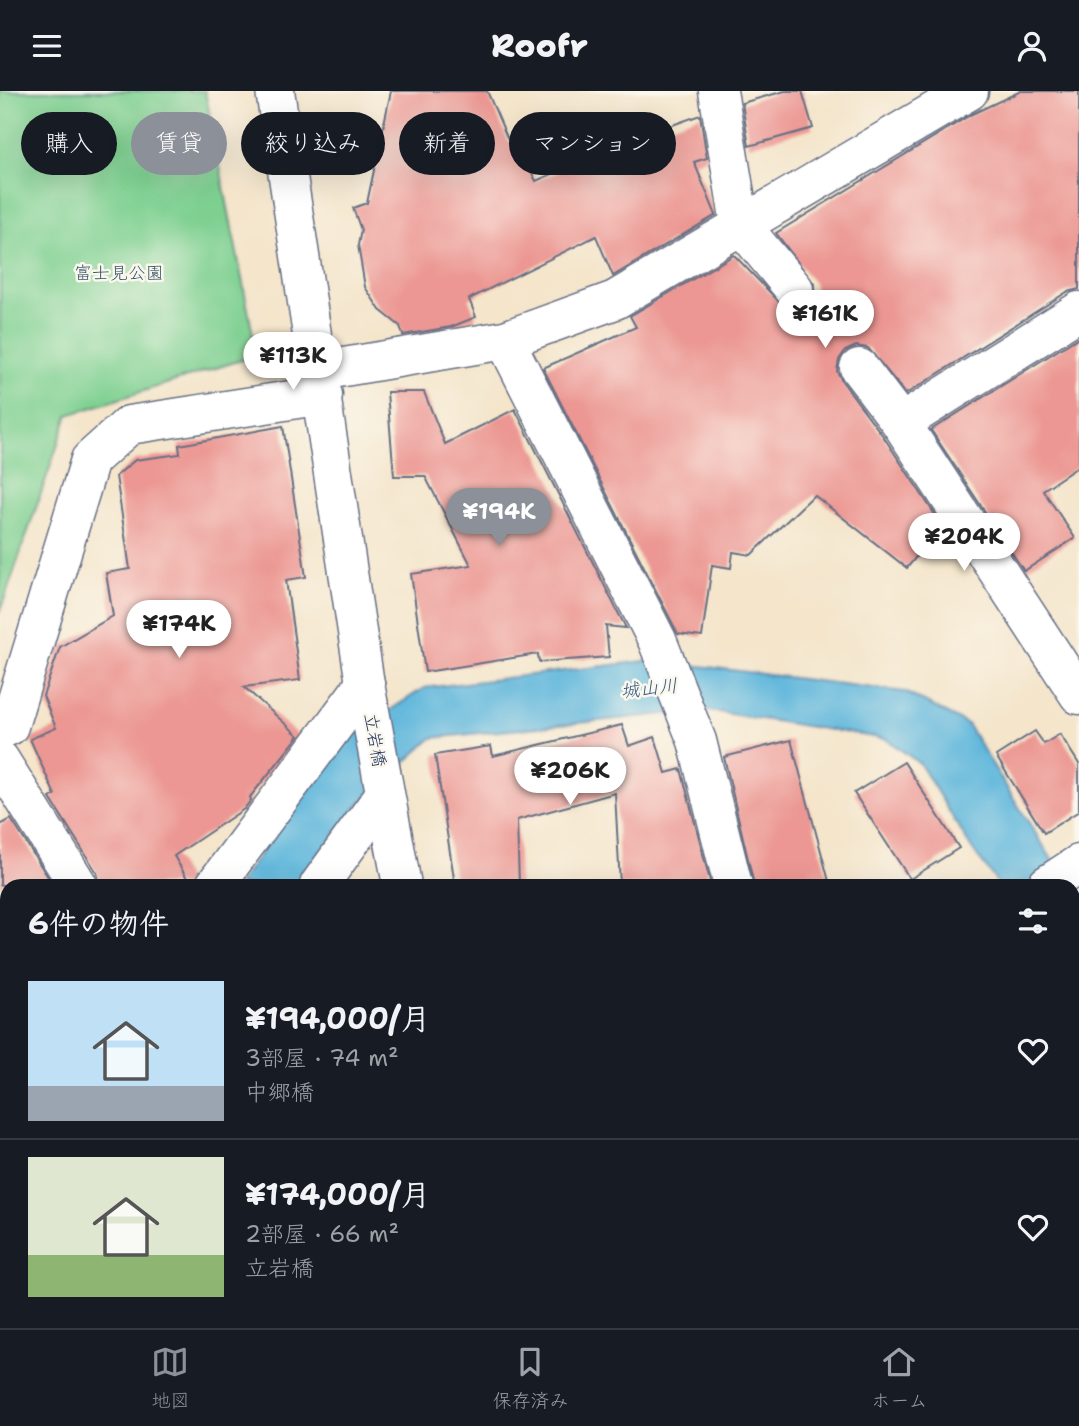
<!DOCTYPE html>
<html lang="ja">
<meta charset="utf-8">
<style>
:root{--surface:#171b24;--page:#242831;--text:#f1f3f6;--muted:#9ea1a6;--line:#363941;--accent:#8c9099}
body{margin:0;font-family:"Shantell Sans","Klee One",sans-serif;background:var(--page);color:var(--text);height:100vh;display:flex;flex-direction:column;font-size:26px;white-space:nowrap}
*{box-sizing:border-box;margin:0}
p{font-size:23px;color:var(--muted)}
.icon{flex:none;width:38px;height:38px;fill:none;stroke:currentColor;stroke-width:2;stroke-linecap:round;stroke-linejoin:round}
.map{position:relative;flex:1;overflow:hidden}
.side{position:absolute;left:0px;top:788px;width:1080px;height:450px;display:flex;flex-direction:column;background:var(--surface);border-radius:21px 21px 0 0;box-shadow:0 7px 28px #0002}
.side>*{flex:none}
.hud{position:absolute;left:21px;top:21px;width:700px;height:63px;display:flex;gap:14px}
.price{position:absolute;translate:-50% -60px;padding:0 16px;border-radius:24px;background:#fff;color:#222;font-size:23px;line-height:46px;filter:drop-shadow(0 2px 4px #0008)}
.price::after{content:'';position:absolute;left:50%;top:42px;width:21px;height:16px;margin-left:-10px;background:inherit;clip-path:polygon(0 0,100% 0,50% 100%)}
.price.current{background:var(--accent);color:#fff}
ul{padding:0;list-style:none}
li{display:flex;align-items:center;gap:21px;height:175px;padding:0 28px}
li+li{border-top:2px solid var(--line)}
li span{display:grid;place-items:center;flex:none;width:196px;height:140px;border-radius:0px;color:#555}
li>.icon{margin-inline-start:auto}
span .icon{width:84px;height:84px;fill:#fffc;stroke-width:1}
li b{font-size:30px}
h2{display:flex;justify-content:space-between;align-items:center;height:84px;padding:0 28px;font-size:30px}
.chip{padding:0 24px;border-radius:32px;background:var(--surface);box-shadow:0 7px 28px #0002;font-size:24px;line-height:63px}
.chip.current{background:var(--accent);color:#fff}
header{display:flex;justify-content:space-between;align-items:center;height:91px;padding:0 28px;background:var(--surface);font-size:32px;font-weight:800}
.dock{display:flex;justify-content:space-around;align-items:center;height:98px;border-top:2px solid var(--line);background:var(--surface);font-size:19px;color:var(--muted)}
.dock a{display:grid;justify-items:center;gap:4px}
.dock .current{color:var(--accent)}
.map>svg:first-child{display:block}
.green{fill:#7ed091;stroke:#4c8078;stroke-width:2}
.water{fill:#5db6db;stroke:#3c729c;stroke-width:2}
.building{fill:#ec9793}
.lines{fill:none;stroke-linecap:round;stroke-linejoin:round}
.minor-casing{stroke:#676f84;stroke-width:41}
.tertiary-casing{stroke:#676f84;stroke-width:41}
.minor{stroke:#fff;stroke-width:38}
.tertiary{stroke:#fff;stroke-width:38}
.labels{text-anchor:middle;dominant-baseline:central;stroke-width:5;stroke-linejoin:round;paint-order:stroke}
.park-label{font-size:18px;fill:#34576b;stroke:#fbf7ec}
.street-label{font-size:18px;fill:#1b2f5e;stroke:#fbf7ec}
.water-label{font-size:19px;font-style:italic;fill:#2f5884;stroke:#fbf7ec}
</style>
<header><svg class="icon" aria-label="menu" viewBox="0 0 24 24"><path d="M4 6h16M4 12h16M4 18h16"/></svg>Roofr<svg class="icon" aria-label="person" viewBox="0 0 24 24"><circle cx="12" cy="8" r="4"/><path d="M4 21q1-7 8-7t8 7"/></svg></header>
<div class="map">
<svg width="1079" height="1237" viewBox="0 0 1079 1237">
<rect width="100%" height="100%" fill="#fbf7ec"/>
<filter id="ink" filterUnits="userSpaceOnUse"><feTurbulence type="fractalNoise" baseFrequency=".0143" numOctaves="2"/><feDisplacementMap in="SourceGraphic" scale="14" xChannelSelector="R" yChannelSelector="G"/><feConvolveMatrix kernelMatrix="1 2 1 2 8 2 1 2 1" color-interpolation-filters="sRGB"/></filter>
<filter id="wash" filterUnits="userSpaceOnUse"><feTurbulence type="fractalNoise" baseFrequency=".00686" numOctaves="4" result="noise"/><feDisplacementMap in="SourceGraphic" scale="28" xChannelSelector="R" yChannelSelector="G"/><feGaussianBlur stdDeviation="1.57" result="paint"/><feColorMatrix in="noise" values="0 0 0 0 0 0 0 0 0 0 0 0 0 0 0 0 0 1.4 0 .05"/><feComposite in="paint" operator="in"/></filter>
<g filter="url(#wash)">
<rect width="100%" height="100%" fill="#f4e5cb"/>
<!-- green -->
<path class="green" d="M 0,0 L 205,0 L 257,264 L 68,324 L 0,521 Z"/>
<!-- water -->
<g class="water">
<path d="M 653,569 L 905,601 L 967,633 L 1068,794 L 999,794 L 972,758 L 920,673 L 886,648 L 705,619 L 432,647 L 359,713 L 295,794 L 238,794 L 338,653 L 424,597 Z"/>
<path d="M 1073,802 L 1079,812 L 1079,906 L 1073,896 Z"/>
<path d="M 7,1111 L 7,1202 L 0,1212 L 0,1120 Z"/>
</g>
<g id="blocks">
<!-- building -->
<g class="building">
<path d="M 391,0 L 487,0 L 509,51 L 515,48 L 536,90 L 639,46 L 700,24 L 707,67 L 694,71 L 716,124 L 613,185 L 596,145 L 469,208 L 476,226 L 451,236 L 403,244 L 400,235 L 380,219 L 365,196 L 358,154 L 361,139 L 353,117 L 367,112 Z"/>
<path d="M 785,0 L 802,0 L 813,37 L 749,55 L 742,12 Z"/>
<path d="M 1021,0 L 1079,0 L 1079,198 L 1067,201 L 906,303 L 868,257 L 856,255 L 845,260 L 839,269 L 837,280 L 842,290 L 883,345 L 942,434 L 907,477 L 814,404 L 751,464 L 733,461 L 731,477 L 712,474 L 702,546 L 678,543 L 543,277 L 636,236 L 630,225 L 734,164 L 786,218 L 797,220 L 807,215 L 815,205 L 815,194 L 776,142 L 972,23 Z"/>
<path d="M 1079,246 L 1079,375 L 1043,399 L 1075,447 L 1024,480 L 931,339 Z"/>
<path d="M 387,301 L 424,301 L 445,353 L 515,318 L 626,537 L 606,535 L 609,566 L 539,571 L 538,563 L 425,581 L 411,483 L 471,474 L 425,385 L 394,385 Z"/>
<path d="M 283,335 L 306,486 L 286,489 L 300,589 L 244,596 L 299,645 L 250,706 L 251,709 L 244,718 L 174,765 L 191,794 L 100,794 L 97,782 L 50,707 L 55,704 L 30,648 L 56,637 L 43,605 L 60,556 L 113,525 L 106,482 L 130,478 L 116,385 L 135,369 L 180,363 L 179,354 Z"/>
<path d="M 622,634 L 629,655 L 655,646 L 666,682 L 681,678 L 711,794 L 620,794 L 615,702 L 517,729 L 519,794 L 455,794 L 435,664 L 491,655 L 493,665 Z"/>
<path d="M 1035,640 L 1044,653 L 1060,643 L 1079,673 L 1079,720 L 1044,742 L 996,665 Z"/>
<path d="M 791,649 L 830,794 L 754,794 L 724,666 Z"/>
<path d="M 904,671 L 959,757 L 910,788 L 854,702 Z"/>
<path d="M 11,728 L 53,794 L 0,794 L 0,734 Z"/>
</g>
</g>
</g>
<g filter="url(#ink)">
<use href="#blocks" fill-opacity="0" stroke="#676f84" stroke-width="2"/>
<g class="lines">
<defs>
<g id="minor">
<path d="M 718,0 L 740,133 L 794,198"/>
<path d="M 505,249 L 657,549 L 697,650 L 733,794"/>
<path d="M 859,277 L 901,332 L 1079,604"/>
<path d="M 320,280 L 505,249 L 615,209 L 969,0"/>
<path d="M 901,332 L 1079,220"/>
<path d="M 0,639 L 9,635 L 90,369 L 129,334 L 323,304"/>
<path d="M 0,669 L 78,794"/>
<path d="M 215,794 L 365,593"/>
<path d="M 319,794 L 384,704"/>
<path d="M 1073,947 L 1079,953"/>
<path d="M 0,1096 L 7,1086"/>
<path d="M 1073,1116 L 1079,1109"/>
<path d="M 2,1237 L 7,1230"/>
<path d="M 816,1237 L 828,1230"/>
</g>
<g id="tertiary">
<path d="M 275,0 L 365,593 L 402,794"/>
<path d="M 1047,794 L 1079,773"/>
<path d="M 362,1237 L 368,1230"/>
</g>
</defs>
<!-- minor casing -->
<use href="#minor" class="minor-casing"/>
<!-- tertiary casing -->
<use href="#tertiary" class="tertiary-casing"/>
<!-- minor -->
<use href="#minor" class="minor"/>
<!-- tertiary -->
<use href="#tertiary" class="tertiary"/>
</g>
</g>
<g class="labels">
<!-- park labels -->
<g class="park-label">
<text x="119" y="182">富士見公園</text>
</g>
<!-- street labels -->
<g class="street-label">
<text transform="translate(375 649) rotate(80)">立岩橋</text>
</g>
<!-- water labels -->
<g class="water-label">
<text transform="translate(649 597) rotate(-6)">城山川</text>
</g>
</g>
</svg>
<b class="price" style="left:825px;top:259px">¥161K</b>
<b class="price" style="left:293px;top:301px">¥113K</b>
<b class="price current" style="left:499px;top:457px">¥194K</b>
<b class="price" style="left:964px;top:482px">¥204K</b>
<b class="price" style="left:179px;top:569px">¥174K</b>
<b class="price" style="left:570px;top:716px">¥206K</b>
<div class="hud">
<a class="chip">購入</a>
<a class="chip current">賃貸</a>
<a class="chip">絞り込み</a>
<a class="chip">新着</a>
<a class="chip">マンション</a>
</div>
<section class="side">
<h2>6件の物件<svg class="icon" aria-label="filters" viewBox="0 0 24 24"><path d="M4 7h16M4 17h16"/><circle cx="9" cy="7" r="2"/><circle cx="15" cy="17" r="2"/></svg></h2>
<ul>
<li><span style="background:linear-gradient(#bfe0f5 75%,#9aa5b1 0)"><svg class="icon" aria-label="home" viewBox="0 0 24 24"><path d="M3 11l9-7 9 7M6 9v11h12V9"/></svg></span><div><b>¥194,000/月</b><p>3部屋 · 74 m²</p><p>中郷橋</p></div><svg class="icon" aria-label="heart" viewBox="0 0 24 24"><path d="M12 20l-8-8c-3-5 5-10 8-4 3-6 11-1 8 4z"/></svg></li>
<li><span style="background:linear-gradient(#dfe7d0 70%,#8fb573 0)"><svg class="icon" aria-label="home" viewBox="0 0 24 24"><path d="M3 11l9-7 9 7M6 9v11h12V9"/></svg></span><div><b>¥174,000/月</b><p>2部屋 · 66 m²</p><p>立岩橋</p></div><svg class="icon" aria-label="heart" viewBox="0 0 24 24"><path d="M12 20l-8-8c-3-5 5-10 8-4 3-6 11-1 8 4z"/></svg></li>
</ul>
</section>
</div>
<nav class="dock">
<a class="current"><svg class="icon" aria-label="map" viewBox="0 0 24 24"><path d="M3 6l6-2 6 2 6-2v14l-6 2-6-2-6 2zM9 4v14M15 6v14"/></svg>地図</a>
<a><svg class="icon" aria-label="saved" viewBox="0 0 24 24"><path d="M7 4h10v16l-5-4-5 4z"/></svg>保存済み</a>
<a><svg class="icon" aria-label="home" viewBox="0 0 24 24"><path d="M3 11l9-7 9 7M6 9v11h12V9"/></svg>ホーム</a>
</nav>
